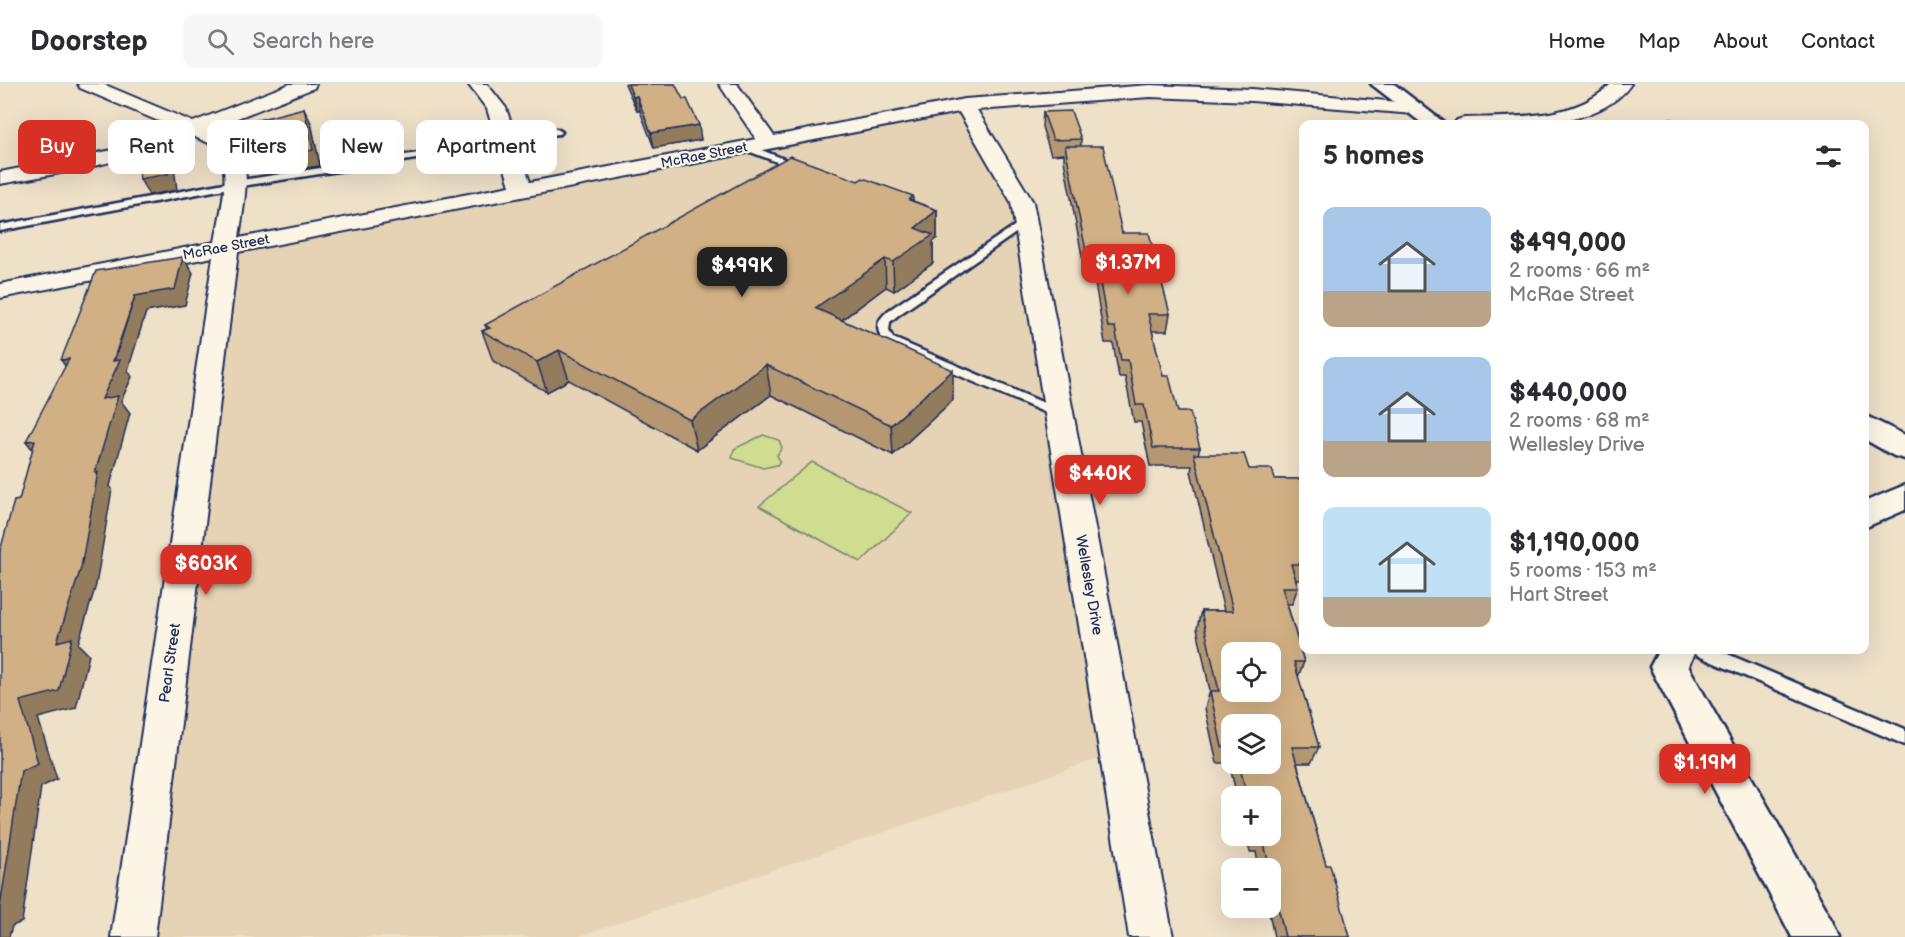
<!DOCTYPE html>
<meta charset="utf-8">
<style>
:root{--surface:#fff;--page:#f7f7f7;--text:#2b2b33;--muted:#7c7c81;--line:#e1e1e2;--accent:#d93025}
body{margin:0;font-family:"Balsamiq Sans",sans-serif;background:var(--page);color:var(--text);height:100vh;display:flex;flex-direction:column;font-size:22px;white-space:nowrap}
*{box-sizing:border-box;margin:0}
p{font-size:20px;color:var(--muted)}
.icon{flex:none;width:33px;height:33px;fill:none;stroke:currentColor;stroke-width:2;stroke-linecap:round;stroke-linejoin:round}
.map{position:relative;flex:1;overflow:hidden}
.side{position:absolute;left:1299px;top:36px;width:570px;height:534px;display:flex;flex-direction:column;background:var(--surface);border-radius:12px;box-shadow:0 6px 24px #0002}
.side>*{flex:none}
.banner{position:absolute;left:18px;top:36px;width:570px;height:54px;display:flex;gap:12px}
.controls{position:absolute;left:1221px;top:558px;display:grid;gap:12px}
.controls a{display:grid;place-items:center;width:60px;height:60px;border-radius:12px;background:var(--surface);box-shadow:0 6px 24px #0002;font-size:30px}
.price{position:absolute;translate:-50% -51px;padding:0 14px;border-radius:12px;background:var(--accent);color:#fff;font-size:20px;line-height:39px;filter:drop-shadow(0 2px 3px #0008)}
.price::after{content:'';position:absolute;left:50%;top:36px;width:18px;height:14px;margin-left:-9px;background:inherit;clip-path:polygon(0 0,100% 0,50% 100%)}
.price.current{background:#222;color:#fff}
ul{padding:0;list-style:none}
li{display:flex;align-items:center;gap:18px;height:150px;padding:0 24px}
li span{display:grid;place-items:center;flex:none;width:168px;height:120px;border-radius:12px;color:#555}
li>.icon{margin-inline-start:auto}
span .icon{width:72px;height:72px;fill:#fffc;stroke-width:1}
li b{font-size:26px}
h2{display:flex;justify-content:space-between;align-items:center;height:72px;padding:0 24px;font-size:26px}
.chip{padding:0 21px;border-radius:12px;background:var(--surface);box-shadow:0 6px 24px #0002;font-size:21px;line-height:54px}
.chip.current{background:var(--accent);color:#fff}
header{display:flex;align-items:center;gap:36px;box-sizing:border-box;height:84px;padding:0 30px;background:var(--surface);border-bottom:2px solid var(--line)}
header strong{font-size:28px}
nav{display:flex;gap:33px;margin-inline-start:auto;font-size:21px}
.search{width:420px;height:54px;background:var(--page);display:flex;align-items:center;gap:15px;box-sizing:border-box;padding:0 21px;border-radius:12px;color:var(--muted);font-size:22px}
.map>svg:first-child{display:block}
.built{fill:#e6d2b4}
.green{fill:#d0dc8f;stroke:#768676;stroke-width:1.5}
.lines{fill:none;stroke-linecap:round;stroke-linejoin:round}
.service-casing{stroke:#1b2f5e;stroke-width:5}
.minor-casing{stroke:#1b2f5e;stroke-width:4}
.tertiary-casing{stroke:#1b2f5e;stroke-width:5}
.service{fill:#fcf5e5;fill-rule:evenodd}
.minor{fill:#fcf5e5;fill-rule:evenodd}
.tertiary{fill:#fcf5e5;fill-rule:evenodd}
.wall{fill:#b59772;stroke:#1b2f5e;stroke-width:1.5;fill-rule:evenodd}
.shaded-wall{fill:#937b5d;stroke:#1b2f5e;stroke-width:1.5}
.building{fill:#d2b085;stroke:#1b2f5e;stroke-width:1.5;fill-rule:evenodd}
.labels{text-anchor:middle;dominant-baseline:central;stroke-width:4.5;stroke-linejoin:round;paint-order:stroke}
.far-street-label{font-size:14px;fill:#1b2f5e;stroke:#fcf5e5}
.street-label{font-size:15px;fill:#1b2f5e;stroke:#fcf5e5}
</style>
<header>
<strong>Doorstep</strong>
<div class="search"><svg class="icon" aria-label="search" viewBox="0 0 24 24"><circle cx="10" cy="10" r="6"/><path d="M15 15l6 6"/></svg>Search here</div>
<nav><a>Home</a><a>Map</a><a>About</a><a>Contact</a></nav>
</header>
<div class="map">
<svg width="1905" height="853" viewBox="0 0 1905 853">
<rect width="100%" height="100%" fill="#efe0c8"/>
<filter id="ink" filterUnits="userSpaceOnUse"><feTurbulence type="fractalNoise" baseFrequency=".0167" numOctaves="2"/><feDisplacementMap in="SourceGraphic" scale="12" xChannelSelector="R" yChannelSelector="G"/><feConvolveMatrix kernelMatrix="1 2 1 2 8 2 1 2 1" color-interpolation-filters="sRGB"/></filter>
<g filter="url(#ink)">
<!-- built -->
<path class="built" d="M 965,21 L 1022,118 L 1118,668 L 577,853 L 133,853 L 227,163 Z"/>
<!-- green -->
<g class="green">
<path d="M 763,351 L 779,356 L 782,364 L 777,371 L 780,377 L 777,381 L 763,384 L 732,374 L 734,365 Z"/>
<path d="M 812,378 L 912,429 L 861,478 L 759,422 Z"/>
</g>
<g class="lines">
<defs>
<g id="service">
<path d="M 557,45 L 562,48 L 560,50 L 521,54 L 506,61 L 235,103 L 0,147 L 0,141 L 235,97 L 503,56 L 519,48 Z"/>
<path d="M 743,61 L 749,61 L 804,83 L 795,85 L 743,65 Z"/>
<path d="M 1026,134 L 1030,135 L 1030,139 L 897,232 L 890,238 L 889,247 L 893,254 L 1065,328 L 1067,331 L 1060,335 L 884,259 C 875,244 876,237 889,226 Z"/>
<path d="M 1693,566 L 1718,566 L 1905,645 L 1905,661 L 1696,571 Z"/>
</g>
<g id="minor">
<path d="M 78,0 L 103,0 L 193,38 L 290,0 L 316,0 L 314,4 L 210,45 C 217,48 225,50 232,54 C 256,70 242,130 239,154 L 510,102 L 487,25 L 468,0 L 487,0 L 506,24 L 530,98 L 756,55 L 719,0 L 737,0 L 774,52 L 965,15 L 1150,1 L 1252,5 L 1421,20 L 1424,24 L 1414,30 L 1252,17 L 1150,13 L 977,26 L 1033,118 L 1173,853 L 1129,853 L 1011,118 L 959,28 L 238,168 L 155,853 L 111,853 L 213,173 L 0,214 L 0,200 L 215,158 C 220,128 232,92 218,63 L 192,52 C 126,78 69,88 0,100 L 0,88 L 128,63 L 175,44 L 80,4 Z"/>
<path d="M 1611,0 L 1631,0 C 1600,46 1504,46 1454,40 L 1457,36 L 1464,34 C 1513,32 1574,37 1611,0 Z"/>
</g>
<g id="tertiary">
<path d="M 1371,0 L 1394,0 L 1446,40 L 1423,40 Z"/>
<path d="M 1864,331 L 1905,351 L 1905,375 L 1894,372 L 1864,355 Z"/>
<path d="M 1905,401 L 1905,426 L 1864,444 L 1864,418 Z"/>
<path d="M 1659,566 L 1696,566 L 1688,582 L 1833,837 L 1840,853 L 1792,853 L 1650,583 Z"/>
</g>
</defs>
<!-- service casing -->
<use href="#service" class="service-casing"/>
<!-- minor casing -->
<use href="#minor" class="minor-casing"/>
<!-- tertiary casing -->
<use href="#tertiary" class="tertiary-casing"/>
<!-- service -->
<use href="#service" class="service"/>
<!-- minor -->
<use href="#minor" class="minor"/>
<!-- tertiary -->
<use href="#tertiary" class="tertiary"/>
</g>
<!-- wall -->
<g class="wall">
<path d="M 625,0 L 675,0 L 701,56 L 654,64 L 640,27 L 637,27 Z"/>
<path d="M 1043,28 L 1081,55 L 1081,62 L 1122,149 L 1170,230 L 1167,247 L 1152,247 L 1163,292 L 1178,328 L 1200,364 L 1198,370 L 1249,385 L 1275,395 L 1304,395 L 1304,496 L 1296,496 L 1298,503 L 1292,520 L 1287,520 L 1304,578 L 1298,593 L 1319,663 L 1311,679 L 1297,679 L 1326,781 L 1350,853 L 1274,853 L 1268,824 L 1270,824 L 1270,784 L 1259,784 L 1256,768 L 1250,768 L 1246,752 L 1270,752 L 1270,712 L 1237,712 L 1229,679 L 1217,679 L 1205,624 L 1210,607 L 1197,544 L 1201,527 L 1224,527 L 1191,387 L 1192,382 L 1150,382 L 1141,338 L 1134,338 L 1125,293 L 1119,293 L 1113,259 L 1105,259 L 1094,193 L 1086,193 L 1064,77 L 1064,70 L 1051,71 L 1042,43 ZM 1232,640 L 1270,680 L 1232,680 Z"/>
<path d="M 1668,35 L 1703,40 L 1665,40 Z"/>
<path d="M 246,39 L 311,39 L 320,82 L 271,89 L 262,65 L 254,54 Z"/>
<path d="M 858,97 L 913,112 L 913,117 L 937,126 L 937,154 L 933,158 L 933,179 L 894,207 L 886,203 L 842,236 L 953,316 L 893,371 L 771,311 L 697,366 L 569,296 L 547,308 L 493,277 L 482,247 L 487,245 L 485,241 Z"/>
</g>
<!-- shaded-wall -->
<g class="shaded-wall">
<path d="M 637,12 L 640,27 L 637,27 L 633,13 Z"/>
<path d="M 304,24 L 311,39 L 320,82 L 271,89 L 263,74 Z"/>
<path d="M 699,41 L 701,56 L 654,64 L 651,49 Z"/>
<path d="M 165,61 L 173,76 L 177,106 L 149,111 L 140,95 Z"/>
<path d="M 937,126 L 937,154 L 933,158 L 933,179 L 894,207 L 893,178 L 915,144 Z"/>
<path d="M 183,173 L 193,189 L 185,221 L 146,228 L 128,286 L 132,293 L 121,317 L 130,329 L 110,402 L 112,405 L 96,501 L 78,560 L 89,571 L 76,624 L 38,634 L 57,695 L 41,703 L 22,838 L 12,842 L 9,853 L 0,853 L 0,823 L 20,617 L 57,558 L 102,315 L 135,212 Z"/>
<path d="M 885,175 L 886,203 L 818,253 L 815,224 Z"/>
<path d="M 559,266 L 569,296 L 547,308 L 537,278 Z"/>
<path d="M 69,275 L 73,293 L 61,276 Z"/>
<path d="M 766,281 L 771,311 L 697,366 L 690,336 Z"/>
<path d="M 953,286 L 953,316 L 893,371 L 891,341 Z"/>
<path d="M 35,356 L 40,375 L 26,357 Z"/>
</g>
<!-- building -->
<g class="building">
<path d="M 628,0 L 675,0 L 683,15 L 687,15 L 699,41 L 651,49 L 637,12 L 633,13 Z"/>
<path d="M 304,24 L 313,66 L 263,74 L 262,57 L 246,39 Z"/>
<path d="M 1071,27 L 1081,55 L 1053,56 L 1043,28 Z"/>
<path d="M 1668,35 L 1701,38 L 1703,40 L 1671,40 Z"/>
<path d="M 165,61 L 168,90 L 140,95 L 136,68 Z"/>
<path d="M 1065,62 L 1103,62 L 1122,149 L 1149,149 L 1170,230 L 1148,230 L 1163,292 L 1169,292 L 1178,328 L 1190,328 L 1200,364 L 1153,364 L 1144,321 L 1136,321 L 1128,276 L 1121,276 L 1115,243 L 1108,243 L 1096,177 L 1088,177 Z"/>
<path d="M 790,72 L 858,97 L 863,94 L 913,112 L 909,116 L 937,126 L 915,144 L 933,151 L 893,178 L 885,175 L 815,224 L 953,286 L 891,341 L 766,281 L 690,336 L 559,266 L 537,278 L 482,247 L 490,244 L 485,241 Z"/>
<path d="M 183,173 L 175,205 L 135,212 L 113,277 L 120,276 L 102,315 L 118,312 L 95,389 L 98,388 L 81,484 L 57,558 L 72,554 L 59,607 L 20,617 L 38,679 L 21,687 L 0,823 L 0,467 L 14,417 L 19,416 L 35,356 L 26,357 L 69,275 L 61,276 L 96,187 Z"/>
<path d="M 1194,370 L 1244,370 L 1249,385 L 1272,385 L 1275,395 L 1304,395 L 1304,480 L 1291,480 L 1298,503 L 1282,503 L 1304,578 L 1294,578 L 1319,663 L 1292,663 L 1326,781 L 1330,781 L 1350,853 L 1285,853 L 1270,789 L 1270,784 L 1262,752 L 1257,752 L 1270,752 L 1270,712 L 1247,712 L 1239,680 L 1270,680 L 1270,640 L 1232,640 L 1232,663 L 1222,663 L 1210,607 L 1219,607 L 1201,527 L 1233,527 ZM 1232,568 L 1270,568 L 1270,608 L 1232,608 Z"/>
</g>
</g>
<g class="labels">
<!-- far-street labels -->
<g class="far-street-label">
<text transform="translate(704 71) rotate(-11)">McRae Street</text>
<text transform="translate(226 163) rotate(-11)">McRae Street</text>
</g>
<!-- street labels -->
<g class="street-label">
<text transform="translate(1089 501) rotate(80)">Wellesley Drive</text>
<text transform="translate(170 579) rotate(-82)">Pearl Street</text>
</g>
</g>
</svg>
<div class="controls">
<a><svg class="icon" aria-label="locate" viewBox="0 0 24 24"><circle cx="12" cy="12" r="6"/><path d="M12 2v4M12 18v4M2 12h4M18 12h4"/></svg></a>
<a><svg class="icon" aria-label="layers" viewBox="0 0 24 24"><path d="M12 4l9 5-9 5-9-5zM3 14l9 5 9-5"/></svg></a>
<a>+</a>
<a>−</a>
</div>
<b class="price" style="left:1128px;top:211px">$1.37M</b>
<b class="price current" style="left:742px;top:214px">$499K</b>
<b class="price" style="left:1100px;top:422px">$440K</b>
<b class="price" style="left:206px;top:512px">$603K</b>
<b class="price" style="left:1705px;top:711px">$1.19M</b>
<div class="banner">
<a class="chip current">Buy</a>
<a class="chip">Rent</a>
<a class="chip">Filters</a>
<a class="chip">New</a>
<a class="chip">Apartment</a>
</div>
<section class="side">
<h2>5 homes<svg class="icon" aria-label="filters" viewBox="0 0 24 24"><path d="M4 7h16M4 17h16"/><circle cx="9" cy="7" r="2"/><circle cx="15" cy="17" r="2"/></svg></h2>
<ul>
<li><span style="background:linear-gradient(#a9c7e8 70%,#b9a48a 0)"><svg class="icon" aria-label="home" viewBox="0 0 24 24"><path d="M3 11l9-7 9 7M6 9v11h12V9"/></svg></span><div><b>$499,000</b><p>2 rooms · 66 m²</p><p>McRae Street</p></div></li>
<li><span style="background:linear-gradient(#a9c7e8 70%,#b9a48a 0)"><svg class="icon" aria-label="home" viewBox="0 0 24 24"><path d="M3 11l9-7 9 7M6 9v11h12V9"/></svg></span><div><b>$440,000</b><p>2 rooms · 68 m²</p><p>Wellesley Drive</p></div></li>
<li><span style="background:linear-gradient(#bfe0f5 75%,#b9a48a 0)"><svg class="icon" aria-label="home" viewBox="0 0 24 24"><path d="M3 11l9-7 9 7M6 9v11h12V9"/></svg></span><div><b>$1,190,000</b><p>5 rooms · 153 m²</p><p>Hart Street</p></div></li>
</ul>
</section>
</div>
